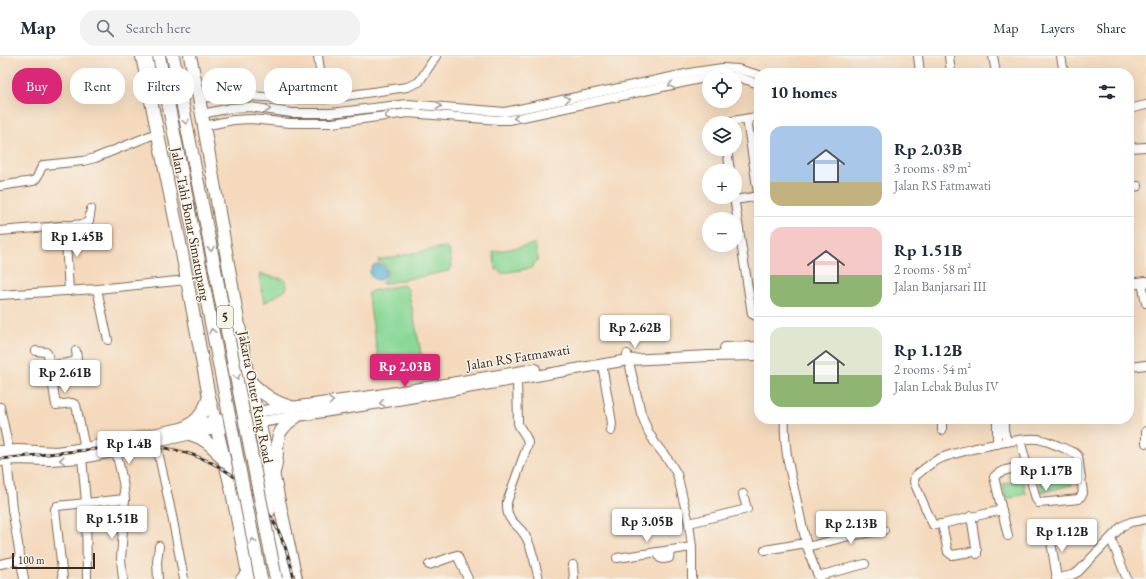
<!DOCTYPE html>
<meta charset="utf-8">
<style>
:root{--surface:#fff;--page:#f2f2f3;--text:#1f2937;--muted:#747a83;--line:#e0e1e3;--accent:#db2777}
body{margin:0;font-family:"EB Garamond",serif;background:var(--page);color:var(--text);height:100vh;display:flex;flex-direction:column;font-size:15px;white-space:nowrap}
*{box-sizing:border-box;margin:0}
p{font-size:13px;color:var(--muted)}
.icon{flex:none;width:22px;height:22px;fill:none;stroke:currentColor;stroke-width:2;stroke-linecap:round;stroke-linejoin:round}
.map{position:relative;flex:1;overflow:hidden}
.panel{position:absolute;left:754px;top:12px;width:380px;height:356px;display:flex;flex-direction:column;background:var(--surface);border-radius:16px;box-shadow:0 4px 16px #0002}
.panel>*{flex:none}
.hud{position:absolute;left:12px;top:12px;width:380px;height:36px;display:flex;gap:8px}
.tools{position:absolute;left:702px;top:12px;display:grid;gap:8px}
.tools a{display:grid;place-items:center;width:40px;height:40px;border-radius:50%;background:var(--surface);box-shadow:0 4px 16px #0002;font-size:20px}
.scale{position:absolute;left:12px;bottom:10px;width:83px;box-sizing:border-box;padding-left:4px;border:2px solid #3b2a1e;border-top:0;font-size:11px;line-height:14px;white-space:nowrap;color:#3b2a1e;-webkit-text-stroke:3px #f7f3e8;paint-order:stroke}
.price{position:absolute;translate:-50% -34px;padding:0 9px;border-radius:4px;background:#fff;color:#222;font-size:13px;line-height:26px;filter:drop-shadow(0 1px 2px #0008)}
.price::after{content:'';position:absolute;left:50%;top:24px;width:12px;height:9px;margin-left:-6px;background:inherit;clip-path:polygon(0 0,100% 0,50% 100%)}
.price.current{background:var(--accent);color:#fff}
ul{padding:0;list-style:none}
li{display:flex;align-items:center;gap:12px;height:100px;padding:0 16px}
li+li{border-top:1px solid var(--line)}
li span{display:grid;place-items:center;flex:none;width:112px;height:80px;border-radius:12px;color:#555}
li>.icon{margin-inline-start:auto}
span .icon{width:48px;height:48px;fill:#fffc;stroke-width:1}
li b{font-size:17px}
h2{display:flex;justify-content:space-between;align-items:center;height:48px;padding:0 16px;font-size:17px}
.chip{padding:0 14px;border-radius:16px;background:var(--surface);box-shadow:0 4px 16px #0002;font-size:14px;line-height:36px}
.chip.current{background:var(--accent);color:#fff}
header{display:flex;align-items:center;gap:24px;box-sizing:border-box;height:56px;padding:0 20px;background:var(--surface);border-bottom:1px solid var(--line)}
header strong{font-size:19px}
nav{display:flex;gap:22px;margin-inline-start:auto;font-size:14px}
.search{width:280px;height:36px;background:var(--page);display:flex;align-items:center;gap:10px;box-sizing:border-box;padding:0 14px;border-radius:16px;color:var(--muted);font-size:15px}
.map>svg:first-child{display:block}
.green{fill:#89d897;stroke:#62815a}
.water{fill:#5bb6d9;stroke:#4b707c}
.lines{fill:none;stroke-linecap:round;stroke-linejoin:round}
.minor-casing{stroke:#7c6755;stroke-width:10}
.major-casing{stroke:#7c6755;stroke-width:12}
.highway-casing{stroke:#7c6755;stroke-width:14}
.minor{stroke:#fff;stroke-width:8}
.major{stroke:#fff;stroke-width:10}
.highway{stroke:#fff;stroke-width:12}
.rail-casing{stroke:#3b2a1e;stroke-width:3}
.rail{stroke:#f7f3e8;stroke-width:1.5;stroke-dasharray:4.5;stroke-linecap:butt}
.highway-bridge-casing{stroke:#7c6755;stroke-width:14;stroke-linecap:butt}
.highway-bridge{stroke:#fff;stroke-width:12}
.oneway{stroke:#a79f9a}
.labels{text-anchor:middle;dominant-baseline:central;stroke-width:3;stroke-linejoin:round;paint-order:stroke}
.shield{fill:#f7f3e8;stroke:#73665b;stroke-width:1}
.shield-label{font-size:13px;font-weight:bold;fill:#3b2a1e}
.street-label{font-size:14px;fill:#3b2a1e;stroke:#f7f3e8}
</style>
<header>
<strong>Map</strong>
<div class="search"><svg class="icon" aria-label="search" viewBox="0 0 24 24"><circle cx="10" cy="10" r="6"/><path d="M15 15l6 6"/></svg>Search here</div>
<nav><a>Map</a><a>Layers</a><a>Share</a></nav>
</header>
<div class="map">
<svg width="1146" height="523" viewBox="0 0 1146 523">
<rect width="100%" height="100%" fill="#f7f3e8"/>
<filter id="ink" filterUnits="userSpaceOnUse"><feTurbulence type="fractalNoise" baseFrequency=".025" numOctaves="2"/><feDisplacementMap in="SourceGraphic" scale="8" xChannelSelector="R" yChannelSelector="G"/><feConvolveMatrix kernelMatrix="1 2 1 2 8 2 1 2 1" color-interpolation-filters="sRGB"/></filter>
<filter id="wash" filterUnits="userSpaceOnUse"><feTurbulence type="fractalNoise" baseFrequency=".012" numOctaves="4" result="noise"/><feDisplacementMap in="SourceGraphic" scale="16" xChannelSelector="R" yChannelSelector="G"/><feGaussianBlur stdDeviation="0.9" result="paint"/><feColorMatrix in="noise" values="0 0 0 0 0 0 0 0 0 0 0 0 0 0 0 0 0 1.4 0 .05"/><feComposite in="paint" operator="in"/></filter>
<g filter="url(#wash)">
<rect width="100%" height="100%" fill="#f4d9bc"/>
<!-- green -->
<g class="green">
<path d="M 535,188 L 538,204 L 535,206 L 532,212 L 502,217 L 496,213 L 493,196 Z"/>
<path d="M 444,191 L 449,194 L 452,210 L 449,215 L 382,228 L 382,226 L 387,221 C 389,213 386,209 378,205 L 378,204 Z"/>
<path d="M 260,218 L 283,223 L 286,225 L 287,231 L 286,234 L 264,247 L 259,219 Z"/>
<path d="M 403,229 L 408,233 L 424,312 L 422,314 L 385,315 L 380,313 L 368,239 L 371,235 Z"/>
<path d="M 1069,414 L 1072,429 L 1042,436 L 1038,420 Z"/>
<path d="M 1023,423 L 1026,438 L 1006,443 L 1003,428 Z"/>
</g>
<!-- water -->
<circle class="water" cx="378" cy="216" r="8"/>
</g>
<g filter="url(#ink)">
<g class="lines">
<defs>
<g id="minor">
<path d="M 318,0 L 324,43"/>
<path d="M 918,0 L 920,17"/>
<path d="M 949,0 L 951,17"/>
<path d="M 993,0 L 996,17"/>
<path d="M 1061,0 L 1064,17"/>
<path d="M 718,19 L 720,19"/>
<path d="M 735,20 L 759,28"/>
<path d="M 199,42 L 235,39 L 293,43 L 324,43 L 407,31 L 419,26 L 436,0"/>
<path d="M 1129,53 L 1146,49"/>
<path d="M 202,58 L 231,52 L 250,51 L 292,57 L 331,57 L 407,48 L 505,56 L 695,16 L 722,12 L 738,13 L 759,19"/>
<path d="M 747,63 L 759,145"/>
<path d="M 726,67 L 727,66 L 756,61 L 759,63"/>
<path d="M 204,70 L 233,64 L 251,63 L 290,67 L 332,67 L 408,57 L 499,64 L 509,64 L 709,21"/>
<path d="M 1129,92 L 1146,91"/>
<path d="M 727,93 L 730,115"/>
<path d="M 0,130 L 33,125 C 40,122 38,113 44,109 L 83,105 L 95,102 L 157,77"/>
<path d="M 1129,132 L 1138,130"/>
<path d="M 734,141 L 752,258 L 756,260 L 759,260"/>
<path d="M 735,144 L 759,140"/>
<path d="M 65,169 L 69,235"/>
<path d="M 0,175 L 84,168 L 89,165 L 91,153"/>
<path d="M 1143,232 L 1146,247"/>
<path d="M 97,233 L 108,284"/>
<path d="M 0,239 L 97,233 L 187,224"/>
<path d="M 36,295 L 46,296 L 48,299 L 56,349 L 72,347 L 76,349 L 85,392"/>
<path d="M 627,298 L 641,357 L 648,375 L 655,387 L 669,405 L 677,418 L 689,467 L 692,491 L 692,523"/>
<path d="M 602,308 L 612,367 L 611,375"/>
<path d="M 49,310 L 73,306 L 77,302 L 76,295"/>
<path d="M 1129,311 L 1146,309"/>
<path d="M 517,323 L 518,367 C 520,375 528,379 528,388 L 507,446 C 506,468 517,465 526,481 C 533,494 535,509 539,523"/>
<path d="M 0,351 L 9,394"/>
<path d="M 785,363 C 783,391 791,419 797,446 C 803,472 807,499 820,523"/>
<path d="M 997,363 L 997,388"/>
<path d="M 1004,363 L 1004,374 L 1007,386"/>
<path d="M 942,374 L 942,363"/>
<path d="M 1146,375 L 1146,387"/>
<path d="M 156,386 L 172,460 L 184,523"/>
<path d="M 116,395 L 123,426 L 125,443 L 121,503 L 123,523"/>
<path d="M 82,402 L 86,446 L 87,523"/>
<path d="M 7,404 L 12,453 L 24,523"/>
<path d="M 1002,454 L 942,468 L 933,469 L 914,426 L 915,420 C 922,415 929,408 937,404 C 953,396 1020,381 1037,383 C 1047,384 1065,393 1075,397 L 1078,400 L 1083,437 L 1079,443 L 1039,447 L 1036,443 L 1020,384"/>
<path d="M 971,460 L 977,498"/>
<path d="M 689,467 L 747,453 L 743,438"/>
<path d="M 942,468 L 948,496 L 952,499 L 977,495"/>
<path d="M 1049,473 L 1057,523"/>
<path d="M 1008,480 L 994,421 C 1001,413 1016,412 1026,409"/>
<path d="M 1111,483 L 1127,523"/>
<path d="M 807,491 L 849,480 L 884,474"/>
<path d="M 765,494 L 806,487"/>
<path d="M 658,496 L 660,502 L 663,503 L 669,502 L 670,494"/>
<path d="M 617,502 L 692,491"/>
<path d="M 0,508 L 20,504"/>
<path d="M 429,509 L 457,499 L 468,523"/>
<path d="M 573,509 L 574,523"/>
<path d="M 818,520 L 865,508"/>
<path d="M 63,523 L 55,453 L 57,450 L 125,443"/>
<path d="M 158,523 L 157,506 L 159,490"/>
<path d="M 240,523 L 247,514"/>
<path d="M 1056,523 L 1072,519 L 1078,516 L 1122,470 L 1131,466 L 1146,463"/>
</g>
<g id="major">
<path d="M 1129,228 L 1146,226"/>
<path d="M 725,292 L 759,291"/>
<path d="M 0,395 L 18,394 L 56,396 L 85,392 L 263,355 L 378,339 L 535,313"/>
<path d="M 0,405 L 15,403 L 50,404 L 82,402 L 132,392 L 156,386 L 210,374 L 380,347 L 628,304 L 709,300 L 759,299"/>
</g>
<g id="highway">
<path d="M 142,0 L 181,192 L 209,341 L 231,431 L 249,523"/>
<path d="M 150,0 L 155,25"/>
<path d="M 190,0 L 199,42 L 248,321 L 265,391 L 273,417 L 296,523"/>
<path d="M 249,324 C 261,337 274,347 292,351"/>
<path d="M 184,372 C 198,365 204,356 209,341"/>
<path d="M 190,378 C 204,382 213,389 221,401"/>
<path d="M 268,406 L 265,430 L 269,455"/>
<path d="M 274,416 C 282,389 268,380 296,361"/>
<path d="M 273,475 L 275,488 L 281,503"/>
<path d="M 280,495 L 281,503 L 286,523"/>
</g>
</defs>
<!-- minor casing -->
<use href="#minor" class="minor-casing"/>
<!-- major casing -->
<use href="#major" class="major-casing"/>
<!-- highway casing -->
<use href="#highway" class="highway-casing"/>
<!-- minor -->
<use href="#minor" class="minor"/>
<!-- major -->
<use href="#major" class="major"/>
<!-- highway -->
<use href="#highway" class="highway"/>
<defs>
<path id="rail" d="M 0,403 L 134,389 C 221,392 277,438 294,523"/>
</defs>
<!-- rail casing -->
<use href="#rail" class="rail-casing"/>
<!-- rail -->
<use href="#rail" class="rail"/>
<defs>
<g id="highway-bridge">
<path d="M 159,0 L 261,523"/>
<path d="M 173,0 L 276,523"/>
</g>
</defs>
<!-- highway-bridge casing -->
<use href="#highway-bridge" class="highway-bridge-casing"/>
<!-- highway-bridge -->
<use href="#highway-bridge" class="highway-bridge"/>
</g>
<!-- one-way arrows -->
<defs><path id="oneway-chevron" d="M-2-3.5L2.5 0L-2 3.5" fill="none" stroke-width="1.6" stroke-linecap="round" stroke-linejoin="round"/></defs>
<g class="oneway">
<use href="#oneway-chevron" transform="translate(671 29) rotate(168)"/>
<use href="#oneway-chevron" transform="translate(567 43) rotate(-12)"/>
<use href="#oneway-chevron" transform="translate(439 50) rotate(6)"/>
<use href="#oneway-chevron" transform="translate(268 53) rotate(8)"/>
<use href="#oneway-chevron" transform="translate(387 60) rotate(173)"/>
<use href="#oneway-chevron" transform="translate(516 62) rotate(168)"/>
<use href="#oneway-chevron" transform="translate(186 66) rotate(79)"/>
<use href="#oneway-chevron" transform="translate(211 193) rotate(79)"/>
<use href="#oneway-chevron" transform="translate(212 275) rotate(-101)"/>
<use href="#oneway-chevron" transform="translate(237 321) rotate(79)"/>
<use href="#oneway-chevron" transform="translate(331 345) rotate(-8)"/>
<use href="#oneway-chevron" transform="translate(382 347) rotate(170)"/>
<use href="#oneway-chevron" transform="translate(62 404) rotate(177)"/>
<use href="#oneway-chevron" transform="translate(253 485) rotate(-101)"/>
</g>
</g>
<g class="labels">
<!-- shield labels -->
<rect class="shield" x="217" y="250" width="16" height="22" rx="3"/>
<g class="shield-label">
<text x="225" y="261">5</text>
</g>
<!-- street labels -->
<g class="street-label">
<text transform="translate(191 168) rotate(79)">Jalan Tahi Bonar Simatupang</text>
<text transform="translate(518 301) rotate(-9)">Jalan RS Fatmawati</text>
<text transform="translate(256 341) rotate(79)">Jakarta Outer Ring Road</text>
</g>
</g>
</svg>
<div class="tools">
<a><svg class="icon" aria-label="locate" viewBox="0 0 24 24"><circle cx="12" cy="12" r="6"/><path d="M12 2v4M12 18v4M2 12h4M18 12h4"/></svg></a>
<a><svg class="icon" aria-label="layers" viewBox="0 0 24 24"><path d="M12 4l9 5-9 5-9-5zM3 14l9 5 9-5"/></svg></a>
<a>+</a>
<a>−</a>
</div>
<div class="scale">100 m</div>
<b class="price" style="left:77px;top:202px">Rp 1.45B</b>
<b class="price" style="left:635px;top:293px">Rp 2.62B</b>
<b class="price current" style="left:405px;top:332px">Rp 2.03B</b>
<b class="price" style="left:65px;top:338px">Rp 2.61B</b>
<b class="price" style="left:129px;top:409px">Rp 1.4B</b>
<b class="price" style="left:1046px;top:436px">Rp 1.17B</b>
<b class="price" style="left:112px;top:484px">Rp 1.51B</b>
<b class="price" style="left:647px;top:487px">Rp 3.05B</b>
<b class="price" style="left:851px;top:489px">Rp 2.13B</b>
<b class="price" style="left:1062px;top:497px">Rp 1.12B</b>
<div class="hud">
<a class="chip current">Buy</a>
<a class="chip">Rent</a>
<a class="chip">Filters</a>
<a class="chip">New</a>
<a class="chip">Apartment</a>
</div>
<section class="panel">
<h2>10 homes<svg class="icon" aria-label="filters" viewBox="0 0 24 24"><path d="M4 7h16M4 17h16"/><circle cx="9" cy="7" r="2"/><circle cx="15" cy="17" r="2"/></svg></h2>
<ul>
<li><span style="background:linear-gradient(#a9c7e8 70%,#c2b280 0)"><svg class="icon" aria-label="home" viewBox="0 0 24 24"><path d="M3 11l9-7 9 7M6 9v11h12V9"/></svg></span><div><b>Rp 2.03B</b><p>3 rooms · 89 m²</p><p>Jalan RS Fatmawati</p></div></li>
<li><span style="background:linear-gradient(#f6c9c9 60%,#8fb573 0)"><svg class="icon" aria-label="home" viewBox="0 0 24 24"><path d="M3 11l9-7 9 7M6 9v11h12V9"/></svg></span><div><b>Rp 1.51B</b><p>2 rooms · 58 m²</p><p>Jalan Banjarsari III</p></div></li>
<li><span style="background:linear-gradient(#dfe7d0 60%,#8fb573 0)"><svg class="icon" aria-label="home" viewBox="0 0 24 24"><path d="M3 11l9-7 9 7M6 9v11h12V9"/></svg></span><div><b>Rp 1.12B</b><p>2 rooms · 54 m²</p><p>Jalan Lebak Bulus IV</p></div></li>
</ul>
</section>
</div>
